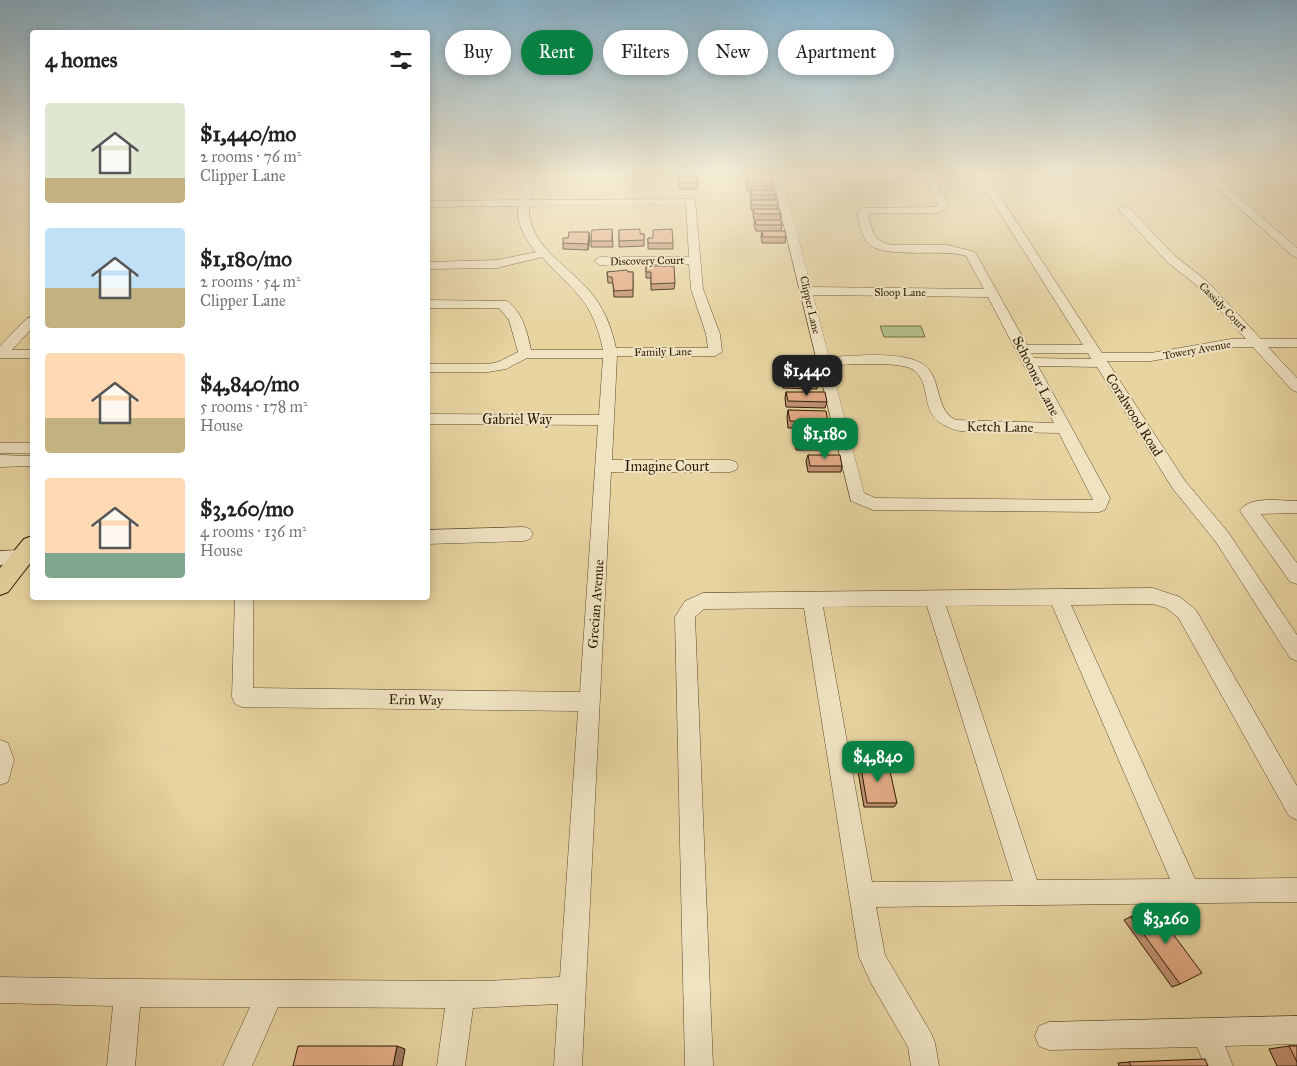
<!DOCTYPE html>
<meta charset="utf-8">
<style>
:root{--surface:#fff;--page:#f6f6f6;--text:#222;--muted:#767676;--accent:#0b8043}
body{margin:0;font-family:"IM FELL Great Primer",serif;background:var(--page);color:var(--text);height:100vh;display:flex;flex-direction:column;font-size:19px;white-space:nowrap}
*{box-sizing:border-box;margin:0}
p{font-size:16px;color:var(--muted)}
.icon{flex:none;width:28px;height:28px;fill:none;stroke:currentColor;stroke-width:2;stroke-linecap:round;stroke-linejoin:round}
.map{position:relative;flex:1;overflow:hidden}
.panel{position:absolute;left:30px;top:30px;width:400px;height:570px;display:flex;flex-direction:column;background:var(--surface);border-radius:5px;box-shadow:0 2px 8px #0003}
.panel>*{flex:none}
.top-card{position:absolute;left:445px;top:30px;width:475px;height:45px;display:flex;gap:10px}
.price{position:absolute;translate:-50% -42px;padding:0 11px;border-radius:10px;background:var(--accent);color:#fff;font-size:16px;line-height:32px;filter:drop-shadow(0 1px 2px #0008)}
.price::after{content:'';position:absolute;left:50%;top:30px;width:15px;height:11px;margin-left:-8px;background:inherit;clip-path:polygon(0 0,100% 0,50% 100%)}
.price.on{background:#222;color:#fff}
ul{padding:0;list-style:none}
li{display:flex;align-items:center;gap:15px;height:125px;padding:0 15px}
li span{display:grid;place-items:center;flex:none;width:140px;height:100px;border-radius:5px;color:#555}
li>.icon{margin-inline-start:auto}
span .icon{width:60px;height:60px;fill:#fffc;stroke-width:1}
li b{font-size:21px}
h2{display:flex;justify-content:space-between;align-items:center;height:60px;padding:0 15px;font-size:21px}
.tag{padding:0 18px;border-radius:22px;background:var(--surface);box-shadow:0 2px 8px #0003;font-size:18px;line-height:45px}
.tag.on{background:var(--accent);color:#fff}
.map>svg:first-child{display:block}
.green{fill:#b4bd86;stroke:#706c43}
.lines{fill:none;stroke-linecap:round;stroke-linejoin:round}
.minor-casing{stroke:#5c4828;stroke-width:1}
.major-casing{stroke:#2d1a00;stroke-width:2}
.minor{fill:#efe3c2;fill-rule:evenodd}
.major{fill:#e7d4a1;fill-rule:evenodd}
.wall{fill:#c29272;stroke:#2d1a00}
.shaded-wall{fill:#9e775d;stroke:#2d1a00}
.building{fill:#e2aa85;stroke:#2d1a00}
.labels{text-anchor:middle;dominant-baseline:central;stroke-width:4;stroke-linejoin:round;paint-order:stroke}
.far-street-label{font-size:11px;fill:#2d1a00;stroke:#efe3c2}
.street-label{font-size:14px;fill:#2d1a00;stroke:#efe3c2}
</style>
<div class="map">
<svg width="1297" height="1066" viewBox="0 0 1297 1066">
<rect width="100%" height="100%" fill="#e7d4a1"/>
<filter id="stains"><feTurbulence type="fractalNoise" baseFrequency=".004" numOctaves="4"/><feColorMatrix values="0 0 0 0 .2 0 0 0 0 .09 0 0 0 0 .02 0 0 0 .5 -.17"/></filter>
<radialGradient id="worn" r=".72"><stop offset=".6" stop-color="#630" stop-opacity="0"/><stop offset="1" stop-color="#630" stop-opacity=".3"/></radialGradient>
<!-- green -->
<path class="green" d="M 880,326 L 921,326 L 925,337 L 884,337 Z"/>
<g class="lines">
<defs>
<g id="minor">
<path d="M 527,172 L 537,172 L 530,200 L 695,199 L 703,289 L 720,334 L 722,352 L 715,356 L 617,356 L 612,460 L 730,460 L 736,462 L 738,466 L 736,470 L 730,472 L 611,472 L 582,1066 L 554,1066 L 558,1004 L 473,1008 L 465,1066 L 437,1066 L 445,1008 L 278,1007 L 252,1066 L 223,1066 L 250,1007 L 140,1007 L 135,1066 L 107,1066 L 113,1006 L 0,1003 L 0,977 L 128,979 L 487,981 L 560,977 L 578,711 L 242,707 L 235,704 L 232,697 L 235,598 L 253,598 L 253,688 L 580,692 L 598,425 L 428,424 L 428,414 L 599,415 L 603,358 L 527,358 L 506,369 L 488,372 L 428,372 L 428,364 L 488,364 L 498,362 L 518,352 L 509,320 L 499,308 L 428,308 L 428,300 L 507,301 C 523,313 527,331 531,350 L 603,350 C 593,300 573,291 542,257 L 497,268 L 428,269 L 428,262 L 497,260 L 536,252 C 525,238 516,224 518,206 L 428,207 L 428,201 L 519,200 ZM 686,204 L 689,257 L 600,257 L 594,261 L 600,265 L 689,264 L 691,289 L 706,334 L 708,348 L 616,348 C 612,330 606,313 595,298 C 574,268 526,247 529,206 Z"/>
<path d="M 771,172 L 923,174 L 922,172 L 932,172 L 948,205 L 946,209 L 937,213 L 869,213 L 868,215 C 873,232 873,242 893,245 L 948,245 L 975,252 L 1027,345 L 1083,345 L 974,172 L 984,172 L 1102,353 L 1151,353 L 1231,339 L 1246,339 L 1200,288 L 1167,262 L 1120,211 L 1119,209 L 1124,206 L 1128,207 L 1175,256 L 1208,282 L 1261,339 L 1297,339 L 1297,347 L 1268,347 L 1297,378 L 1297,392 L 1292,390 L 1253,347 L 1231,347 L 1151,361 L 1107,361 L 1185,481 L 1228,532 L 1297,635 L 1297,661 L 1290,658 L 1216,542 L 1173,489 L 1097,367 L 1038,366 L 1110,498 L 1105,510 L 1099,512 L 873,510 L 851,501 ZM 783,179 L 926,180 L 938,205 L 935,207 L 862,208 L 857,214 C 860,224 861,235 868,243 C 882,260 943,248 966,256 L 984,289 L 811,287 ZM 813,295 L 988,297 L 1054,423 L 956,420 C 943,414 941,401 937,388 C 935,378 930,368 921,363 C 899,351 854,356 829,357 ZM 1031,353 L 1088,353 L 1091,359 L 1034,358 ZM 831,365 C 849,365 898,361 912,369 C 937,385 912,420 960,431 L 1059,433 L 1093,500 L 875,498 L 864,493 Z"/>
<path d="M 1087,172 L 1097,172 L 1101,176 L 1100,178 L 1092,178 Z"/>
<path d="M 1199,172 L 1210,172 L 1297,248 L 1297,258 L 1293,256 Z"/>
<path d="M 32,317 L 32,328 L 12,350 L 32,350 L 32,358 L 0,358 L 0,346 L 27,318 Z"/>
<rect x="0" y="443" width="32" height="10"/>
<path d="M 0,455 L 32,456 L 32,466 L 0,467 Z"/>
<path d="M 1297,501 L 1297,513 L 1261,514 L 1297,563 L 1297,584 L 1290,582 L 1240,511 C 1249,495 1281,501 1297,501 Z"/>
<path d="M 524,527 L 530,529 L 533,534 L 530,539 L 524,541 L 428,544 L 428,530 Z"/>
<path d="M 24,550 L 30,552 L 32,556 L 30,562 L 0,565 L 0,551 Z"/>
<path d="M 1153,588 L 1180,597 L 1196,610 L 1297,786 L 1297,820 L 1289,816 L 1178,617 L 1166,608 L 1153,604 L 1071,605 L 1195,879 L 1297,878 L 1297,902 L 876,907 L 885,955 L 931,1033 L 935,1043 L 939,1066 L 911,1066 L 908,1047 L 871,983 L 859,957 L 804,608 L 704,609 L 695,617 L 713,1066 L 685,1066 L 675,617 L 685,601 L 703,593 ZM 1052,605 L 1170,879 L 1037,880 L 946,606 ZM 927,606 L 1013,881 L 872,882 L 823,607 Z"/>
<path d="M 0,740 L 8,743 L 14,760 L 8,782 L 0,785 Z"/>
<path d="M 1297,1016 L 1297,1044 L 1225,1046 L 1233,1066 L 1205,1066 L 1197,1047 L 1049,1050 L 1039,1046 L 1035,1036 L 1039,1026 L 1049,1022 Z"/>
</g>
<path id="major" d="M 32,536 L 32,561 L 8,592 L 0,595 L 0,568 L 24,539 Z"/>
</defs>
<!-- minor casing -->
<use href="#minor" class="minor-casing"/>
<!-- major casing -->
<use href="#major" class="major-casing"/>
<!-- minor -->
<use href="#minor" class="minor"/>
<!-- major -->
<use href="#major" class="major"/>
</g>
<!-- wall -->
<g class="wall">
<path d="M 680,175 L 698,183 L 697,189 L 679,189 Z"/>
<path d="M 747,180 L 773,186 L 772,191 L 776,195 L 776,200 L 778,205 L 777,209 L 781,214 L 780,220 L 782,225 L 781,231 L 786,237 L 785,243 L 762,243 L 761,237 L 762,231 L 756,231 L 754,225 L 755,220 L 754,220 L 753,215 L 753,210 L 751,210 L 751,201 L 750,196 L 751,191 L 747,191 Z"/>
<path d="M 612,229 L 613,247 L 591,247 L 591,241 Z"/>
<path d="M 619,230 L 640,234 L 644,234 L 644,246 L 619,247 Z"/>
<path d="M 590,238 L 588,250 L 563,249 L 563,243 Z"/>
<path d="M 648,238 L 673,243 L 673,249 L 648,249 Z"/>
<path d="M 646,266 L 675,283 L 674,289 L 651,290 L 651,278 L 646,278 Z"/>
<path d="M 607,272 L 633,272 L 633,297 L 614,297 L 613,283 L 608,283 Z"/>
<path d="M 783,373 L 818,382 L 817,389 L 783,388 L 781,379 Z"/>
<path d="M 786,392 L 827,402 L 825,408 L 786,407 L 785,398 Z"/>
<path d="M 788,410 L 828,422 L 827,428 L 788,428 L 787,417 Z"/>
<path d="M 795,432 L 832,444 L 831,450 L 796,450 L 794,439 Z"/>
<path d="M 808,455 L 842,466 L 841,472 L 808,472 L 806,461 Z"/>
<path d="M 860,762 L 897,803 L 894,807 L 864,807 L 857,766 Z"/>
<path d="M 1152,906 L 1180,984 L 1172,987 L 1124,920 Z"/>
<path d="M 1289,1046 L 1297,1046 L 1297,1066 L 1277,1066 L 1269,1049 Z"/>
<path d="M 1129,1062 L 1208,1066 L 1119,1066 L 1118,1063 Z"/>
</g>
<!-- shaded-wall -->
<g class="shaded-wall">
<path d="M 589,232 L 590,238 L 588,250 L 588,244 Z"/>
<path d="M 397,1046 L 405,1049 L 402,1066 L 393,1066 Z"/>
</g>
<!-- building -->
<g class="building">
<path d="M 680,175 L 697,175 L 698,183 L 680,183 Z"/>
<path d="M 747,180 L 772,181 L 773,186 L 747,186 Z"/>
<path d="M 751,190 L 776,191 L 776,195 L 752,195 Z"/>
<path d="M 751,200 L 777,200 L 778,205 L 752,205 Z"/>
<path d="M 753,209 L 779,209 L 781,214 L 755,214 Z"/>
<path d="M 755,220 L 780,220 L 782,225 L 756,225 Z"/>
<path d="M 612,229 L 612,241 L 591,241 L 592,230 Z"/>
<path d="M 640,229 L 640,234 L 644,234 L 644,240 L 619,241 L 619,230 Z"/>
<path d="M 672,229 L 673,243 L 648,243 L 648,238 L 653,238 L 653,230 Z"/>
<path d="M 762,231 L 785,231 L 786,237 L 763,237 Z"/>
<path d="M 569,232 L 589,232 L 588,244 L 563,243 L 563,238 L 568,238 Z"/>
<path d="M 646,266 L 674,266 L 675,283 L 651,284 L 651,272 L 646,272 Z"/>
<path d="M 627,270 L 628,272 L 633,272 L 633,290 L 614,291 L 612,277 L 608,277 L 607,272 Z"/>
<path d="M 783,373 L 816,373 L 818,382 L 784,382 Z"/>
<path d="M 786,392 L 825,392 L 827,402 L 788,401 Z"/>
<path d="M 788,410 L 826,411 L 828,422 L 790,421 Z"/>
<path d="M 795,432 L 830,433 L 832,444 L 797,443 Z"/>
<path d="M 808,455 L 840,455 L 842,466 L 810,466 Z"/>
<path d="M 860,762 L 888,762 L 897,803 L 867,803 Z"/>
<path d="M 1152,906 L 1202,973 L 1180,984 L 1131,917 Z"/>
<path d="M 298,1046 L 397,1046 L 393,1066 L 293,1066 Z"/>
<path d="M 1289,1046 L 1297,1046 L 1297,1062 Z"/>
<path d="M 1205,1059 L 1208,1066 L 1131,1066 L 1129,1062 Z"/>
</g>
<!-- sky -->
<linearGradient id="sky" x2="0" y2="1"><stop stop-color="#87b5d0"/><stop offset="0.54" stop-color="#f4ecd5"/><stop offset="1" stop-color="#f4ecd5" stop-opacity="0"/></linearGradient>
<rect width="1297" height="321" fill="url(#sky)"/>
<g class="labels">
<!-- far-street labels -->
<g class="far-street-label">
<text transform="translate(647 261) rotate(-1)">Discovery Court</text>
<text x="900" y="292">Sloop Lane</text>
<text transform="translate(810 305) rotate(77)">Clipper Lane</text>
<text transform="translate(1223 307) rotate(46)">Cassidy Court</text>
<text transform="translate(1197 350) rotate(-10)">Towery Avenue</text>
<text transform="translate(663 352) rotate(-1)">Family Lane</text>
</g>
<!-- street labels -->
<g class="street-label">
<text transform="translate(1036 376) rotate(63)">Schooner Lane</text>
<text transform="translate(1134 415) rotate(58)">Coralwood Road</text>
<text x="517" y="419">Gabriel Way</text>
<text transform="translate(1000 427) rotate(1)">Ketch Lane</text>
<text x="667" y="466">Imagine Court</text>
<text transform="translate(596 604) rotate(-86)">Grecian Avenue</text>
<text transform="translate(416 700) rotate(1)">Erin Way</text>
</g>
</g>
<rect width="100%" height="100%" filter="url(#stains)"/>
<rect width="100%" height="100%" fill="url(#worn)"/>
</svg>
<b class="price on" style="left:807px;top:397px">$1,440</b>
<b class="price" style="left:825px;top:460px">$1,180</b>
<b class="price" style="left:878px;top:783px">$4,840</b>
<b class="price" style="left:1166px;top:945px">$3,260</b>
<div class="top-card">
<a class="tag">Buy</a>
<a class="tag on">Rent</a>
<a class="tag">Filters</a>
<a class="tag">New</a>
<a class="tag">Apartment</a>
</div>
<section class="panel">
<h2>4 homes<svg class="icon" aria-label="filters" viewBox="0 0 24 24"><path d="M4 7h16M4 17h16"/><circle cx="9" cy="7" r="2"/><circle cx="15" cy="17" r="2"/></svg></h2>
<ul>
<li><span style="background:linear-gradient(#dfe7d0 75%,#c2b280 0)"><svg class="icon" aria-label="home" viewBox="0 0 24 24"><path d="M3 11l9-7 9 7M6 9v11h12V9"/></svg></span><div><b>$1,440/mo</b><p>2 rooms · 76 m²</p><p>Clipper Lane</p></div></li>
<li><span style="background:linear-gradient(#bfe0f5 60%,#c2b280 0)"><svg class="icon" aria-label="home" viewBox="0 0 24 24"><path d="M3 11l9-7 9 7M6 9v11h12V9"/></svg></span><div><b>$1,180/mo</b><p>2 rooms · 54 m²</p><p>Clipper Lane</p></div></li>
<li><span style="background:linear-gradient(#ffd9b3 65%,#c2b280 0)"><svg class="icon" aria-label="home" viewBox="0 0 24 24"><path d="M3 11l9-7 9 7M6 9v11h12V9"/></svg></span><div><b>$4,840/mo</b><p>5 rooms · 178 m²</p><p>House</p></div></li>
<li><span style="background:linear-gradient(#ffd9b3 75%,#7fa58c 0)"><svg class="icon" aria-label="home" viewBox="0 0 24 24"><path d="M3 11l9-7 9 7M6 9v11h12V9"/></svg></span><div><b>$3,260/mo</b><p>4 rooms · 136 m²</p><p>House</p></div></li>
</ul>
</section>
</div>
